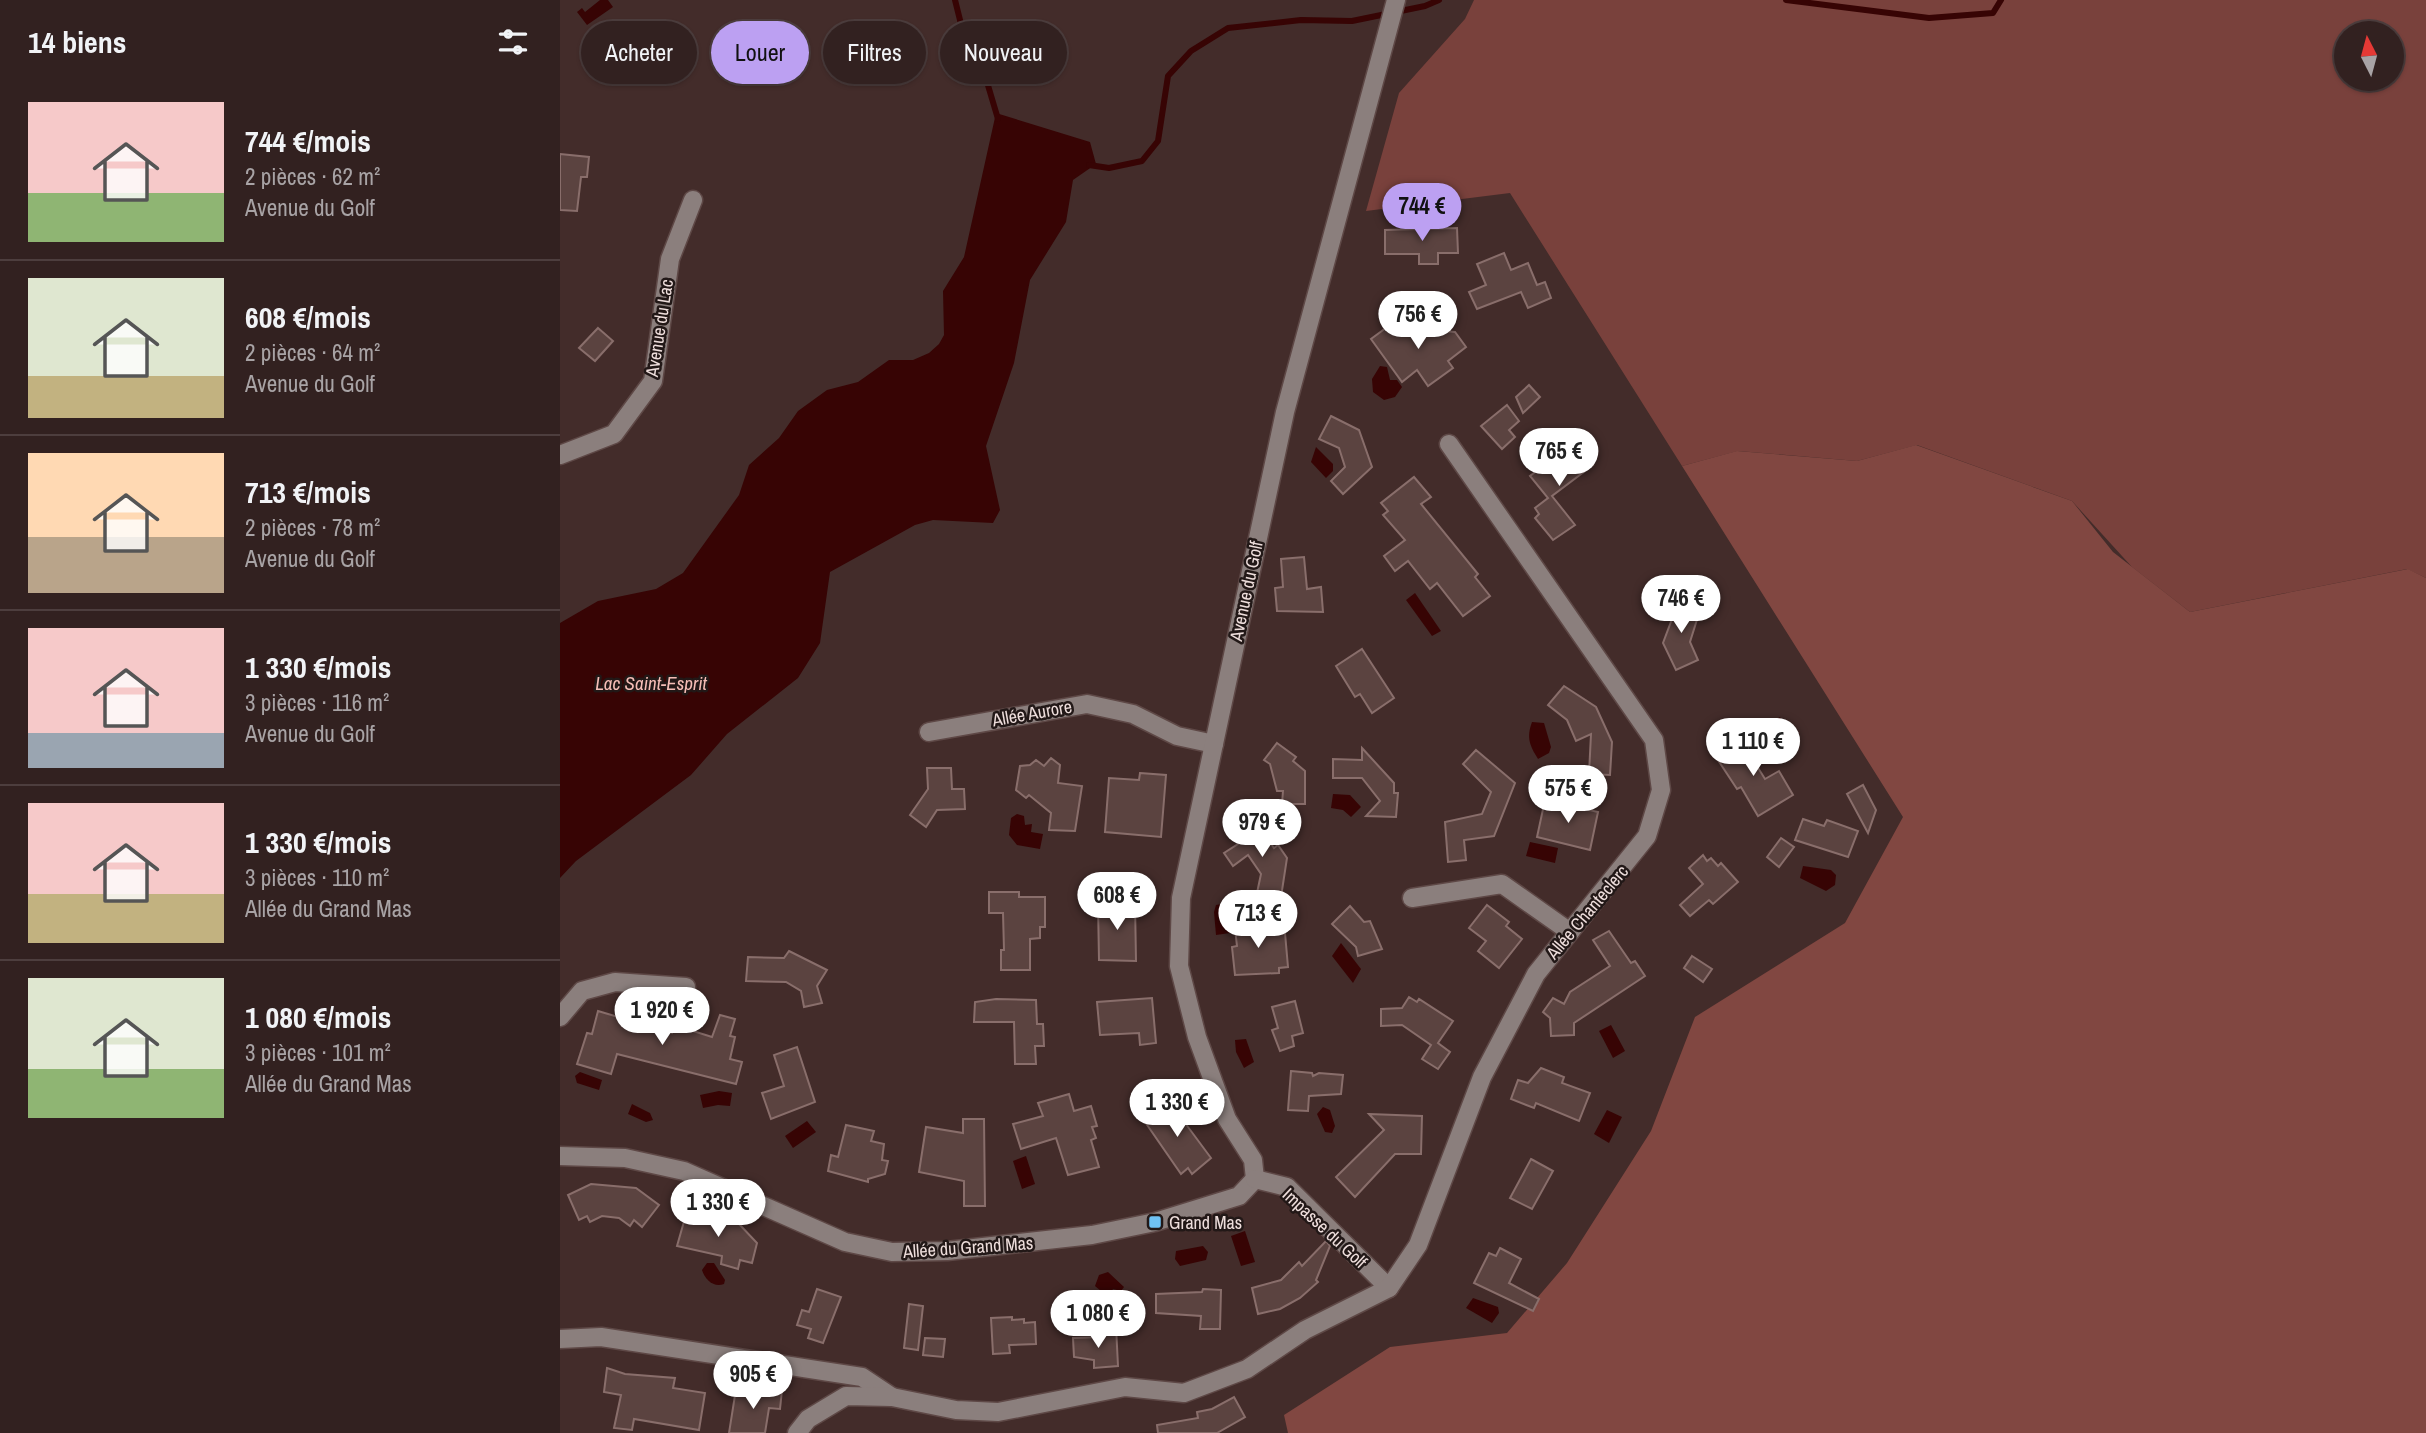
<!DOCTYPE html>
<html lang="fr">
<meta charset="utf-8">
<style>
:root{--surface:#322120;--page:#3a2929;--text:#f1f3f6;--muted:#a8a3a5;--line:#4d3e3e;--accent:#bca0f2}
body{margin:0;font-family:"Archivo Narrow",sans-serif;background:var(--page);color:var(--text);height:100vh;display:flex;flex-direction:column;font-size:26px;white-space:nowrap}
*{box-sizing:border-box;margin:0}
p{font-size:23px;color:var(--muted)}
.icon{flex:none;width:38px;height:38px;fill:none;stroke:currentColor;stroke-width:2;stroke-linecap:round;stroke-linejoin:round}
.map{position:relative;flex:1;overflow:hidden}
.side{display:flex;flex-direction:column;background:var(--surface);width:560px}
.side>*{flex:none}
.top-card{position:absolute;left:21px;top:21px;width:665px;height:63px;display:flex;gap:14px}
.needle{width:46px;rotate:354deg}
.buttons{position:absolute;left:1774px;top:21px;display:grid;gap:14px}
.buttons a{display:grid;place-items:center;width:70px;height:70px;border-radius:50%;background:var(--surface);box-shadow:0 2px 5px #0004,0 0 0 2px var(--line);font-size:35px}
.price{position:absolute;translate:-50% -60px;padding:0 16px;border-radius:24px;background:#fff;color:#222;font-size:23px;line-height:46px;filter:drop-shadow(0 2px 4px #0008)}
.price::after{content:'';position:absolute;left:50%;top:42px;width:21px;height:16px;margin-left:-10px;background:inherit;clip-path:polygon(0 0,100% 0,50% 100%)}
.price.current{background:var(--accent);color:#111}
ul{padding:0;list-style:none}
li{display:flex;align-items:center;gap:21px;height:175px;padding:0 28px}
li+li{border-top:2px solid var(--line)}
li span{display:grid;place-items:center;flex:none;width:196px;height:140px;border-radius:0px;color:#555}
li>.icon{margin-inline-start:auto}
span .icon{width:84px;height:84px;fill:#fffc;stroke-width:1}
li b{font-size:30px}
h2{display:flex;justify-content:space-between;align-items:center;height:84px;padding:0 28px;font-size:30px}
.tag{padding:0 24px;border-radius:32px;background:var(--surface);box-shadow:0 2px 5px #0004,0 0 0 2px var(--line);font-size:24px;line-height:63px}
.tag.current{background:var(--accent);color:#111}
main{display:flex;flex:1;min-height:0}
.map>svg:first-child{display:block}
.green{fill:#79413c;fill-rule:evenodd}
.forest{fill:#814741}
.water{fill:#370404}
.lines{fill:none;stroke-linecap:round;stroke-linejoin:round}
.stream{stroke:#370404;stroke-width:6}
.building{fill:#5b4340;stroke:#896e6b;stroke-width:2}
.minor-casing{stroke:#5e4846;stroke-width:21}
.minor{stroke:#8b7f7d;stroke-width:18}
.poi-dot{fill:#6fc2f4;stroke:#221817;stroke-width:2.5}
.labels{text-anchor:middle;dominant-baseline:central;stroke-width:5;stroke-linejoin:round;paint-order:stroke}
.street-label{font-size:18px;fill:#eededc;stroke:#221817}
.poi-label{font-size:18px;fill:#eededc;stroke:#221817;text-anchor:start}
.water-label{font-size:19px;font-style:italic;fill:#f5bdb6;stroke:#221817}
</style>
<main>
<section class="side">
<h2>14 biens<svg class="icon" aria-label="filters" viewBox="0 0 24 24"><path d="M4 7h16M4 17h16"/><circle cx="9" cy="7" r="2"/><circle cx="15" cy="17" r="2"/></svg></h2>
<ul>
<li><span style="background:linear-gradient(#f6c9c9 65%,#8fb573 0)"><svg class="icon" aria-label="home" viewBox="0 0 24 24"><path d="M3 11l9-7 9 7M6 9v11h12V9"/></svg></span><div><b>744 €/mois</b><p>2 pièces · 62 m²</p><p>Avenue du Golf</p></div></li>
<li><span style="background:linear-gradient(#dfe7d0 70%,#c2b280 0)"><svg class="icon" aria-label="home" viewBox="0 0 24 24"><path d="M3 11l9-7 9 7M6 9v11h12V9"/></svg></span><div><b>608 €/mois</b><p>2 pièces · 64 m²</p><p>Avenue du Golf</p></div></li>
<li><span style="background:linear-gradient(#ffd9b3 60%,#b9a48a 0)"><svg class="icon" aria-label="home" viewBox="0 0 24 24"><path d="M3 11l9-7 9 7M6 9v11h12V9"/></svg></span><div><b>713 €/mois</b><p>2 pièces · 78 m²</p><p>Avenue du Golf</p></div></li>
<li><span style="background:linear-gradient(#f6c9c9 75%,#9aa5b1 0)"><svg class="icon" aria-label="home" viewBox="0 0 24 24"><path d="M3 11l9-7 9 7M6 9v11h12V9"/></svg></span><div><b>1 330 €/mois</b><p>3 pièces · 116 m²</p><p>Avenue du Golf</p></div></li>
<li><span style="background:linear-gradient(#f6c9c9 65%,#c2b280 0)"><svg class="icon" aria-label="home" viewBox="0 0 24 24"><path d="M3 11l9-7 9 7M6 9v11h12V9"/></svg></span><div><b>1 330 €/mois</b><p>3 pièces · 110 m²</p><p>Allée du Grand Mas</p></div></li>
<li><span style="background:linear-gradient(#dfe7d0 65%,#8fb573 0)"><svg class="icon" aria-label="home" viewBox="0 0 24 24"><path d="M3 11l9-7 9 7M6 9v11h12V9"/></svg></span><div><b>1 080 €/mois</b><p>3 pièces · 101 m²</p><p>Allée du Grand Mas</p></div></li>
</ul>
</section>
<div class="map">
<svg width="1866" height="1433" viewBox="0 0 1866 1433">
<rect width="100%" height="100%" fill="#432c2a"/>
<!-- green -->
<path class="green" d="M 914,0 L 1866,0 L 1866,578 L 1847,569 L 1630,612 L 1572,567 L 1512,501 L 1357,445 L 1297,461 L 1178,451 L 1122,466 L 950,193 L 806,211 L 839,93 L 905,19 ZM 1787,33 L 1832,33 L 1832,79 L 1787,79 Z"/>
<!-- forest -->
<path class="forest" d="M 1356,445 L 1512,501 L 1553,552 L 1630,612 L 1848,569 L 1866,578 L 1866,1433 L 728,1433 L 724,1415 L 830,1347 L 947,1333 L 1007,1263 L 1091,1131 L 1135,1017 L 1285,923 L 1343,817 L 1122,466 L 1177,451 L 1297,461 Z"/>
<!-- water -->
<g class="water">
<path d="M 40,0 L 48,0 L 53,7 L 27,25 L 17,12 L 22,8 L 25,12 Z"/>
<path d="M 436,113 L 530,142 L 536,164 L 513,180 L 506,222 L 470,280 L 454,363 L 426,446 L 440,510 L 433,523 L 373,520 L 355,525 L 270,572 L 260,643 L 238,678 L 167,734 L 131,775 L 16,861 L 0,878 L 0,623 L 38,601 L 96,589 L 123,573 L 179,495 L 189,465 L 219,438 L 238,411 L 267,390 L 298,382 L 329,360 L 353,360 L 369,353 L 379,344 L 384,335 L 383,291 L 404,257 Z"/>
<path d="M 820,366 L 827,367 L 830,380 L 837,380 L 842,387 L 835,397 L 824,400 L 813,392 L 812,379 Z"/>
<path d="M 756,447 L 773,464 L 773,471 L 766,478 L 751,462 Z"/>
<path d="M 855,593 L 881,631 L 872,636 L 846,600 Z"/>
<path d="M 1220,717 L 1233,741 L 1229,747 L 1222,747 L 1209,723 Z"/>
<path d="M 972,722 L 984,723 L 991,747 L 989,753 L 978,759 C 970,746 966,738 972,722 Z"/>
<path d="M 773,794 L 790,795 L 801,807 L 791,817 L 783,810 L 771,808 Z"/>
<path d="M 457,814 L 464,816 L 465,825 L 472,824 L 471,832 L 483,834 L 480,849 L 457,845 L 449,835 L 451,818 Z"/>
<path d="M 970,842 L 998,848 L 995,863 L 966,856 Z"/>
<path d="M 1243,866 L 1271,870 L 1276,875 L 1275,885 L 1266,891 L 1240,878 Z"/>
<path d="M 677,901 L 679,915 L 668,920 L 670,933 L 656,935 L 654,912 L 656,905 Z"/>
<path d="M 781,943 L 801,969 L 793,983 L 772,956 Z"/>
<path d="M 1051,1025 L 1065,1051 L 1053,1058 L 1039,1031 Z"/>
<path d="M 686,1039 L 694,1062 L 684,1068 L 676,1052 L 675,1040 Z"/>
<path d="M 20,1072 L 42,1080 L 39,1090 L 17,1083 L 15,1076 Z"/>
<path d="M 159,1091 L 172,1093 L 170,1106 L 158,1105 L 143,1108 L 140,1095 Z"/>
<path d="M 72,1104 L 90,1113 L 93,1120 L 86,1122 L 68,1114 Z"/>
<path d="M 763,1107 L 770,1110 L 775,1126 L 772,1133 L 765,1132 L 757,1114 Z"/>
<path d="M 1047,1110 L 1062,1117 L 1049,1143 L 1034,1134 Z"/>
<path d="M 247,1121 L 256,1132 L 233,1148 L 225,1136 Z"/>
<path d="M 466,1156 L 475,1184 L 462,1189 L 453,1161 Z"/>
<path d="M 685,1231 L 695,1262 L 681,1266 L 671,1236 Z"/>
<path d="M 643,1246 L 648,1252 L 646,1260 L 620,1266 L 615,1259 L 616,1251 Z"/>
<path d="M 147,1263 L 154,1263 L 165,1280 L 164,1284 C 154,1288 145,1280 142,1270 Z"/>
<path d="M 548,1272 L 564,1287 L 561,1291 L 553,1289 L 548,1297 L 535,1286 L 539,1275 Z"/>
<path d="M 913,1298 L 938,1307 L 939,1313 L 932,1323 L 906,1308 Z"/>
</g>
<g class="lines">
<!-- stream -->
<g class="stream">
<path d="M 395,0 L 409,56 L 427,82 L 438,119"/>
<path d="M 1226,0 L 1369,18 L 1433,13 L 1441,0"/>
<path d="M 529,165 L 549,168 L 582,161 L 598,141 L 608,76 L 631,51 L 668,28 L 741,20 L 792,21 L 865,6 L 879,0"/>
</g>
</g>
<!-- building -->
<g class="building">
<path d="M 0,154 L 29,157 L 27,177 L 21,177 L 17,211 L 0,210 Z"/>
<path d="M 897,228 L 898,253 L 878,253 L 878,264 L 859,264 L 859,254 L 825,254 L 825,230 Z"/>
<path d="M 944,253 L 951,270 L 968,263 L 977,285 L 985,282 L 991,298 L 968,308 L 961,292 L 917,309 L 909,292 L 926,285 L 917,264 Z"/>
<path d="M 834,322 L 835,327 L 895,332 L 906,347 L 888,361 L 893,368 L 868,386 L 857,370 L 842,382 L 811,339 Z"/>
<path d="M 38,328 L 53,341 L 35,361 L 19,348 Z"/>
<path d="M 969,385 L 980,397 L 963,413 L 956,397 Z"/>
<path d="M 947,405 L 959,421 L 949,430 L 955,437 L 942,449 L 921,426 Z"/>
<path d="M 771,416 L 799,430 L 812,467 L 783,494 L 771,481 L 785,467 L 779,448 L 759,439 Z"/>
<path d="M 1015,442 L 1033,465 L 992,496 L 1015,525 L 993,540 L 975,518 L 979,514 L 975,508 L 988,498 L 970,476 Z"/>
<path d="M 854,477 L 871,497 L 861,504 L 918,574 L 915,577 L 930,596 L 903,616 L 877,583 L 870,589 L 848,561 L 835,571 L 824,556 L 845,540 L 823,515 L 828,511 L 821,503 Z"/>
<path d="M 744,557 L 747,589 L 761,587 L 763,612 L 717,611 L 715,588 L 723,587 L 721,559 Z"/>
<path d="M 1114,602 L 1140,610 L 1130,642 L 1138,660 L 1116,670 L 1103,643 L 1112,619 L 1107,618 Z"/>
<path d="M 802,649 L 834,698 L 812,713 L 800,694 L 795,697 L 776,666 Z"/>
<path d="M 1004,686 L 1036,707 L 1052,742 L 1050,775 L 1029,774 L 1031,734 L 1016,741 L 1007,720 L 988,705 Z"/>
<path d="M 1180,739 L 1205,779 L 1219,771 L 1233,795 L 1198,816 L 1181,787 L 1177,789 L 1154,754 Z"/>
<path d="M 717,743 L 736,757 L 733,761 L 745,771 L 745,804 L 722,804 L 723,791 L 717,791 L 710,764 L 704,760 Z"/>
<path d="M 802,748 L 834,783 L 834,793 L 838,793 L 836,817 L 806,816 L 820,801 L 802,778 L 773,778 L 773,759 L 802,760 Z"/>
<path d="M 916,750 L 955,783 L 934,836 L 904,840 L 906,860 L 888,862 L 885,822 L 922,814 L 931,792 L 903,764 Z"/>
<path d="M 491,758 L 500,765 L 498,783 L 522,786 L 515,831 L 489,830 L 491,813 L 469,795 L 466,798 L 456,790 L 460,766 L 470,765 L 476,760 L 484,766 Z"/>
<path d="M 367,768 L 391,768 L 392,789 L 404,789 L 405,809 L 377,810 L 366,827 L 350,815 L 368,789 Z"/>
<path d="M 580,773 L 606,775 L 601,837 L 545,832 L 549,778 L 579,780 Z"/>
<path d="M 1303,785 L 1316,810 L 1308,833 L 1287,794 Z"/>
<path d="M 985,800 L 1038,812 L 1030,850 L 977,837 Z"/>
<path d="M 1243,819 L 1264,826 L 1267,820 L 1298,831 L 1288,857 L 1235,840 Z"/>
<path d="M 711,824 L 717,833 L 708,840 L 714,848 L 718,845 L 727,858 L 721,897 L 697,893 L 701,874 L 688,855 L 673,866 L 664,853 L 681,842 L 684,831 L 696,833 Z"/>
<path d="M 1221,838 L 1234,847 L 1219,867 L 1207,857 Z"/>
<path d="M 1143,855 L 1147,861 L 1151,858 L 1158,866 L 1161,863 L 1178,882 L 1153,904 L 1149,900 L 1130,916 L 1120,905 L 1143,884 L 1129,868 Z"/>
<path d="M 429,892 L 459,892 L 459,897 L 485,897 L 485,927 L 480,927 L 480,938 L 470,939 L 470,970 L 441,970 L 441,950 L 444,950 L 443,913 L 429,913 Z"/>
<path d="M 575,903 L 576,961 L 539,960 L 538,904 Z"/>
<path d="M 927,905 L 949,922 L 946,926 L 962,939 L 939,968 L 918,951 L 926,941 L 909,928 Z"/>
<path d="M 790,906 L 804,922 L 810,921 L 822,949 L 798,956 L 796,947 L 772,924 Z"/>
<path d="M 694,916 L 695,928 L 700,928 L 701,934 L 725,933 L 728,967 L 719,968 L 719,973 L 675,975 L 672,947 L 677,946 L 674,920 Z"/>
<path d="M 1049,931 L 1071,963 L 1075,961 L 1085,976 L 1014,1023 L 1014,1035 L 991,1036 L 990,1018 L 983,1012 L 993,998 L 1004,1004 L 1010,992 L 1050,966 L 1033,940 Z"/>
<path d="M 229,951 L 267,970 L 257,986 L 262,1003 L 244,1007 L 241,991 L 226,982 L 186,981 L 188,957 L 224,958 Z"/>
<path d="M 1132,956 L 1152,969 L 1143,982 L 1124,968 Z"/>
<path d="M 849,997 L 857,1002 L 859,999 L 893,1021 L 878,1043 L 890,1052 L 878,1069 L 862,1059 L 871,1045 L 842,1025 L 821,1026 L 821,1009 L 842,1008 Z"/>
<path d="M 592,998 L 596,1043 L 580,1045 L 579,1033 L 540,1035 L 537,1002 Z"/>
<path d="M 436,999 L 476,1000 L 477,1024 L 483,1024 L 484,1046 L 475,1046 L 476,1064 L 455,1064 L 454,1022 L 414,1022 L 415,1002 Z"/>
<path d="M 735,1001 L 743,1033 L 732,1036 L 734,1046 L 720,1051 L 712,1030 L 718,1028 L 712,1007 Z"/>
<path d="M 38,1011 L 112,1033 L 114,1025 L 152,1037 L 160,1015 L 175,1019 L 170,1036 L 175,1037 L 170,1059 L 182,1062 L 176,1084 L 57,1054 L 51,1074 L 17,1064 L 27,1033 L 32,1034 Z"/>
<path d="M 237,1047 L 255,1102 L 211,1119 L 202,1093 L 224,1086 L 214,1055 Z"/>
<path d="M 981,1068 L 1004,1077 L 1002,1083 L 1030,1093 L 1019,1121 L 976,1103 L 974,1108 L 951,1099 L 958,1080 L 968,1083 Z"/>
<path d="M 731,1071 L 752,1073 L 753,1076 L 759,1073 L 783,1075 L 781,1094 L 749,1096 L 748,1111 L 728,1110 Z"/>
<path d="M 509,1094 L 514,1111 L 531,1106 L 537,1126 L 532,1127 L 536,1138 L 531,1140 L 539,1167 L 508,1175 L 496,1138 L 461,1149 L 453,1124 L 483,1116 L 478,1103 Z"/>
<path d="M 608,1100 L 651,1158 L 632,1174 L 628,1168 L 621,1174 L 583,1119 Z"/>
<path d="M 809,1114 L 862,1116 L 861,1154 L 835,1154 L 795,1197 L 776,1177 L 824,1130 Z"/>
<path d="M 403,1119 L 424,1119 L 425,1206 L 404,1206 L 404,1181 L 359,1172 L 366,1127 L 403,1133 Z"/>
<path d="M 286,1125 L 314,1131 L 311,1141 L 324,1144 L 322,1160 L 328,1161 L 325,1174 L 308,1179 L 308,1182 L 268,1171 L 271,1155 L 278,1157 Z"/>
<path d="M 971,1159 L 993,1171 L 972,1209 L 950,1198 Z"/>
<path d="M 31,1184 L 76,1188 L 99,1205 L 82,1227 L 74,1220 L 70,1226 L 59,1218 L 42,1216 L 30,1222 L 27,1216 L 19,1220 L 8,1195 Z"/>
<path d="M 127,1211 L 179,1224 L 197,1243 L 192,1263 L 180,1260 L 178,1269 L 161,1264 L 162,1256 L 117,1246 Z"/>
<path d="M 766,1241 L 770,1246 L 756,1280 L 758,1282 L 740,1298 L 720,1309 L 698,1314 L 692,1288 L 721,1280 L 739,1262 L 742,1266 Z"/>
<path d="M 940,1248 L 961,1259 L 949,1283 L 979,1299 L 973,1311 L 914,1283 L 929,1253 L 936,1256 Z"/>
<path d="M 257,1289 L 281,1297 L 263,1343 L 248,1338 L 251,1329 L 237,1325 L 242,1310 L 249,1312 Z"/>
<path d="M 643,1289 L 661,1290 L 660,1329 L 640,1329 L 641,1316 L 596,1313 L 596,1294 L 642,1292 Z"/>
<path d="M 349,1304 L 363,1306 L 358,1350 L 344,1348 Z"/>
<path d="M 452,1317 L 452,1320 L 464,1319 L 464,1323 L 475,1322 L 476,1344 L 449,1345 L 450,1353 L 433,1354 L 431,1318 Z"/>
<path d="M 556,1326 L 558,1366 L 534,1368 L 534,1360 L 514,1357 L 513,1338 L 543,1337 Z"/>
<path d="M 365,1338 L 385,1339 L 383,1357 L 363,1355 Z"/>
<path d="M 47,1368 L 65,1374 L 115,1378 L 113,1388 L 145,1393 L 139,1430 L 74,1419 L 72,1430 L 54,1428 L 61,1395 L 44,1392 Z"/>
<path d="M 176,1389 L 204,1394 L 205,1389 L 222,1390 L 220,1409 L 209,1408 L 205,1433 L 169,1433 Z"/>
<path d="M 674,1397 L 685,1417 L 657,1433 L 598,1433 L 597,1425 L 638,1418 L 637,1412 L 652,1409 Z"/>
</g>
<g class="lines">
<defs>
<g id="minor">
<path d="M 0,455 L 54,434 L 93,381 L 110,259 L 133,200"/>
<path d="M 369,732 L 527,704 L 573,714 L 617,736 L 654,744"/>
<path d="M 852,898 L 942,884 L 1010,932"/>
<path d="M 0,1017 L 22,991 L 55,982 L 126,987"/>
<path d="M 0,1156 L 65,1158 L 124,1171 L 285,1242 L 332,1252 L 387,1251 L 532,1235 L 595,1222 L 679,1196 L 695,1179"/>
<path d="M 695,1179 L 693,1160 L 667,1119 L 637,1037 L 619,966 L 621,898 L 725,412 L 836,0"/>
<path d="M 695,1179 L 727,1187 L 829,1288"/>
<path d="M 0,1339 L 41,1337 L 302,1377 L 332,1397"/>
<path d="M 237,1433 L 248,1419 L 286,1396 L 332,1397 L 396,1410 L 438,1412 L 565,1387 L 624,1393 L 687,1369 L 745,1330 L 829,1288 L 858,1245 L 922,1077 L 976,974 L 1087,836 L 1101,790 L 1094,740 L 889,444"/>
</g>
</defs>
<!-- minor casing -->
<use href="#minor" class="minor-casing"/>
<!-- minor -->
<use href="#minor" class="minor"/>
</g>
<!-- markers -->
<rect class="poi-dot" x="588" y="1215" width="14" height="14" rx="3.5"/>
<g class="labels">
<!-- street labels -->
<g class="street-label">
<text transform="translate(99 328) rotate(-81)">Avenue du Lac</text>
<text transform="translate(686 591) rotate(-78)">Avenue du Golf</text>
<text transform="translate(472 713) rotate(-10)">Allée Aurore</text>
<text transform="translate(1027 912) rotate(-50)">Allée Chanteclerc</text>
<text transform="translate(765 1228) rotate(43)">Impasse du Golf</text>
<text transform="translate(408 1247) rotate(-4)">Allée du Grand Mas</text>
</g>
<!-- poi labels -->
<g class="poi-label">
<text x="609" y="1222">Grand Mas</text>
</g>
<!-- water labels -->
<g class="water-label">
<text x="91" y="683">Lac Saint-Esprit</text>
</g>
</g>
</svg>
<div class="buttons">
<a><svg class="needle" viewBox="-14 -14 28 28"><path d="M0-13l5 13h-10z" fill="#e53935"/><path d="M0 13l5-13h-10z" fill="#a8a3a5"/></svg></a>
</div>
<b class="price current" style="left:862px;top:243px">744 €</b>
<b class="price" style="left:858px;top:351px">756 €</b>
<b class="price" style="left:999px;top:488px">765 €</b>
<b class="price" style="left:1121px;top:635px">746 €</b>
<b class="price" style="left:1193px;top:778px">1 110 €</b>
<b class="price" style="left:1008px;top:825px">575 €</b>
<b class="price" style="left:702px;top:859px">979 €</b>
<b class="price" style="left:557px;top:932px">608 €</b>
<b class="price" style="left:698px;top:950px">713 €</b>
<b class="price" style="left:102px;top:1047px">1 920 €</b>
<b class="price" style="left:617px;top:1139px">1 330 €</b>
<b class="price" style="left:158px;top:1239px">1 330 €</b>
<b class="price" style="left:538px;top:1350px">1 080 €</b>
<b class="price" style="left:193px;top:1411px">905 €</b>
<div class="top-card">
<a class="tag">Acheter</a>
<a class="tag current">Louer</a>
<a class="tag">Filtres</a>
<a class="tag">Nouveau</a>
</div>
</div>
</main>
